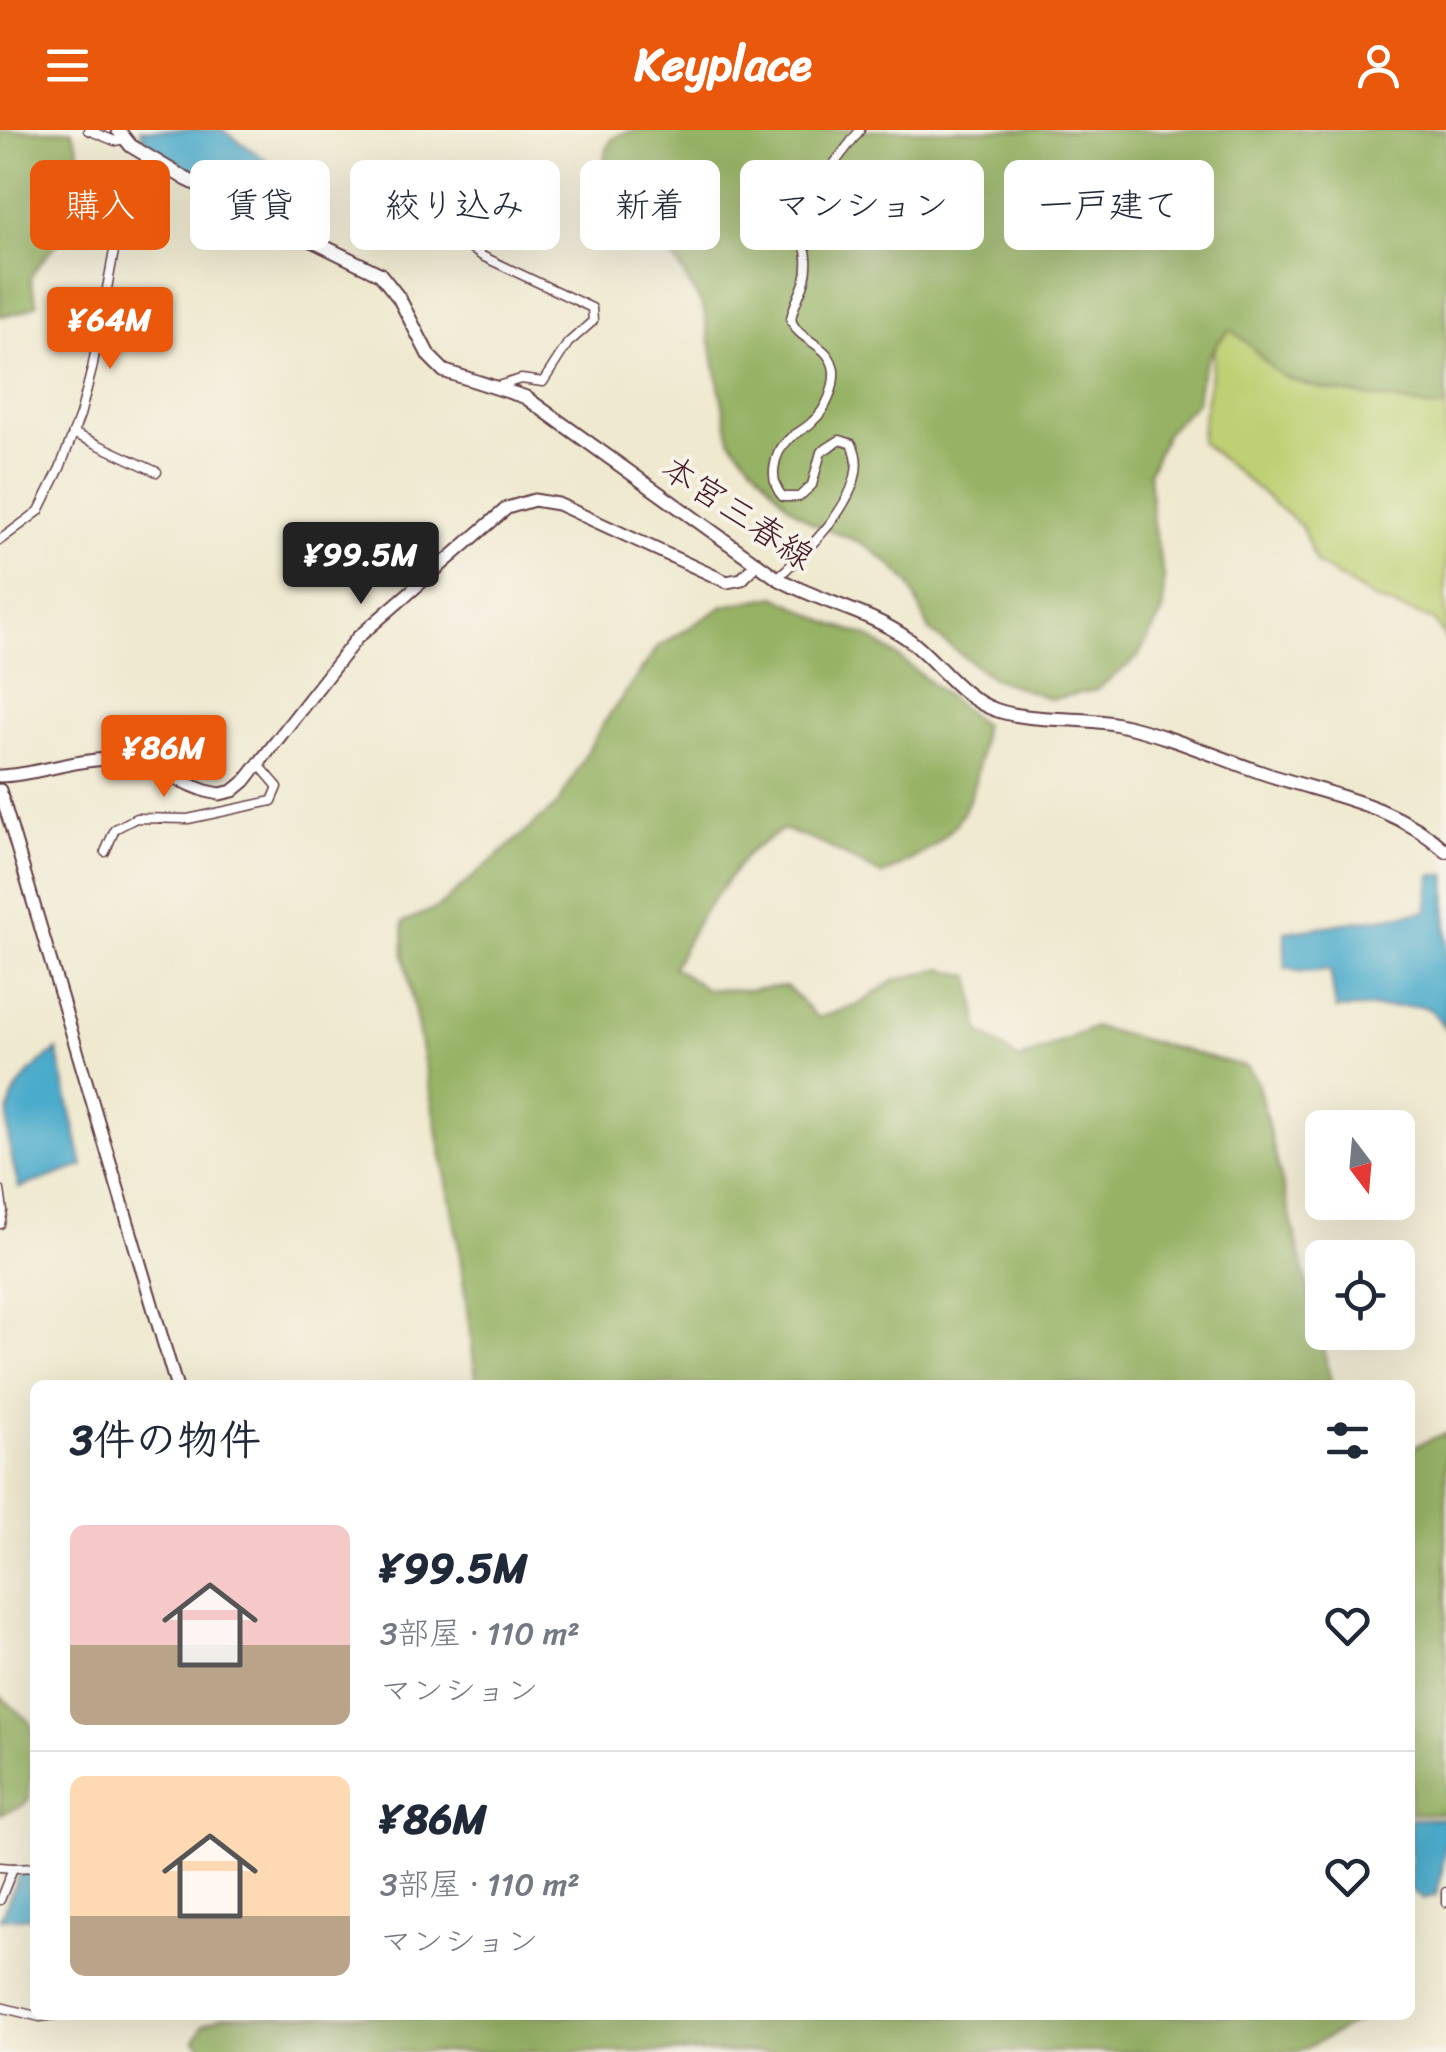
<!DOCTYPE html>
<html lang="ja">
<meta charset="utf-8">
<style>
:root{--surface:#fff;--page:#f6f6f7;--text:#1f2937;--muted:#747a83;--line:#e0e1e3;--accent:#ea580c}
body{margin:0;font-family:Sriracha,"Klee One",sans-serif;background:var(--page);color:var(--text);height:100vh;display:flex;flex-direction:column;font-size:38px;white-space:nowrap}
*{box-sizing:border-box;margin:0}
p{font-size:32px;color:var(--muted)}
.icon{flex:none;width:55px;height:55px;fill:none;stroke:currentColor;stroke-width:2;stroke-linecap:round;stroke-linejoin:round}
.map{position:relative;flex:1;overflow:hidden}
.panel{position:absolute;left:30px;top:1250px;width:1385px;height:640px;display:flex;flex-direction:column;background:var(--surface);border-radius:15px;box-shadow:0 10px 40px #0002}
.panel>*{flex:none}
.guide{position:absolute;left:30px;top:30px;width:1388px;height:90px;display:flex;gap:20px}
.needle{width:65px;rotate:164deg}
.tools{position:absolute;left:1305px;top:980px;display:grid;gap:20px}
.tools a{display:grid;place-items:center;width:110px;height:110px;border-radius:15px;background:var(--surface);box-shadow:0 10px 40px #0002;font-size:50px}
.price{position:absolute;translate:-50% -85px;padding:0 22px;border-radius:10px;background:var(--accent);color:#fff;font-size:32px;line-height:65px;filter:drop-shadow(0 2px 5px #0008)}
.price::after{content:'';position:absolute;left:50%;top:60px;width:30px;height:22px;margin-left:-15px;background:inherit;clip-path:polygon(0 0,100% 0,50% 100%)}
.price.selected{background:#222;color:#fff}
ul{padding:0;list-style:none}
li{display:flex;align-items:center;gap:30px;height:250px;padding:0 40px}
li+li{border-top:2px solid var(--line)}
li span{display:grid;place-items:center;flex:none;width:280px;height:200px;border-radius:15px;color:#555}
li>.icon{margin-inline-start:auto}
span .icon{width:120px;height:120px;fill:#fffc;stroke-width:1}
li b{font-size:42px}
h2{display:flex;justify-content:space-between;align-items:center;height:120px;padding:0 40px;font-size:42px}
.pill{padding:0 35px;border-radius:15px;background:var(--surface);box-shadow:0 10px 40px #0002;font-size:35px;line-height:90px}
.pill.selected{background:var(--accent);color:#fff}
header{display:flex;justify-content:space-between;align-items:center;height:130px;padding:0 40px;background:var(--accent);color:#fff;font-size:45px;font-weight:700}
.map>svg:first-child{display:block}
.green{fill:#bed073;stroke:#84784f;stroke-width:2.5}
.forest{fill:#96b265;stroke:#706848;stroke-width:2.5}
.water{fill:#4cabcb;stroke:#4b657b;stroke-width:2.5}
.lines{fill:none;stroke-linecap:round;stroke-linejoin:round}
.street-casing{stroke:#633d44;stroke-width:11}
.secondary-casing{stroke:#633d44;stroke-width:15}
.primary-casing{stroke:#633d44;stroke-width:16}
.street{stroke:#fff;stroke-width:8}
.secondary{stroke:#fff;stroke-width:11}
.primary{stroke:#fff;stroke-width:12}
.labels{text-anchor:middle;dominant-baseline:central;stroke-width:8;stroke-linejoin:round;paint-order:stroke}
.street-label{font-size:35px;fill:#4a1f2b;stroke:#f7f3e8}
</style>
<header><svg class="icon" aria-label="menu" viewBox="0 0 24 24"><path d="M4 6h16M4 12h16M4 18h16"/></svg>Keyplace<svg class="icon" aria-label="person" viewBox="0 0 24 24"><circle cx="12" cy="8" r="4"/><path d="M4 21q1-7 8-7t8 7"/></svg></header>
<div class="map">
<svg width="1446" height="1922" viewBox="0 0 1446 1922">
<rect width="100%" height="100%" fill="#f7f3e8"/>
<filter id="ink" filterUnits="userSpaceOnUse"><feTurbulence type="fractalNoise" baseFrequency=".01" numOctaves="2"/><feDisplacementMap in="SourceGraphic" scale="20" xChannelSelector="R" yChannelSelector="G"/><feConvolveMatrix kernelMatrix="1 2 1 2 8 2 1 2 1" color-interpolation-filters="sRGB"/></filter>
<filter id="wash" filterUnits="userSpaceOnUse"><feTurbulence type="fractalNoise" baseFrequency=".0048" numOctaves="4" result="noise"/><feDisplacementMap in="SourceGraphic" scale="40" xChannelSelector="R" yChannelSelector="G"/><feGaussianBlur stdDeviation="2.25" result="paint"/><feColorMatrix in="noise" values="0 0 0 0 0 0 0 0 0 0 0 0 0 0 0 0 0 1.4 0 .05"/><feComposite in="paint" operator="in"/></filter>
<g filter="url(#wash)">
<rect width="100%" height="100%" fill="#efe9cf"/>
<!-- green -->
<path class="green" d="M 1219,193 L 1446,271 L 1446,510 L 1434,490 L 1376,470 L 1316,433 L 1302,397 L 1200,311 Z"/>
<!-- forest -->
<g class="forest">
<path d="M 0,0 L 72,0 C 84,25 86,75 69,99 C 57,117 40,128 30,148 L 37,174 L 21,182 L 0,186 Z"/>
<path d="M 645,0 L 1446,0 L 1446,277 C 1428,279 1417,274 1399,271 C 1362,265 1319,262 1283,246 C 1265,237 1251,211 1230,200 C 1207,220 1200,242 1197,272 L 1167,302 L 1149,342 L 1153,395 L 1164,446 L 1163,482 L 1137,528 L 1096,560 L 1051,569 L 992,548 L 930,501 L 909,453 L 889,433 L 862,413 L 813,394 L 789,376 L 730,309 L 703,177 L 679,136 L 603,36 C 608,5 615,3 645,0 Z"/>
<path d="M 776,466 L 829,493 L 867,506 L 900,528 L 983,595 C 975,683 962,707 882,745 L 823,714 L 783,699 L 748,723 L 702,784 L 673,837 L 707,859 L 746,860 L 786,856 L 818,888 L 858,875 L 895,850 L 942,839 L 971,846 L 979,901 L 1019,930 L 1095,897 L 1247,937 L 1257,951 L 1332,1255 L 477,1255 L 458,1111 L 404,825 L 403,792 L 437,778 L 558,674 L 603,594 L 658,517 L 724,476 Z"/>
<path d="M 1446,1303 L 1446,1683 L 1410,1684 L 1410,1318 Z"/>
<path d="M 0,1566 L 31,1593 L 35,1614 L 29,1669 L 22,1676 L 0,1684 Z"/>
<path d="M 225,1885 L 1370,1885 L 1299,1922 L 208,1922 L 195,1910 L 204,1894 Z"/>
</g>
<!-- water -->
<g class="water">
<path d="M 140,0 L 222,0 L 271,33 L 274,43 L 271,53 L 246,63 C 218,52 151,29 140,0 Z"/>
<path d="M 1432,745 L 1446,745 L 1446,900 L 1432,881 L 1422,876 L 1336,879 L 1330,840 L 1302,842 L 1285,838 L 1285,802 L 1427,781 Z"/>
<path d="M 57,920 L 83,1036 L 19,1058 C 0,986 0,962 57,920 Z"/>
<path d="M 1446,1688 C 1446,1716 1444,1739 1436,1765 L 1423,1769 L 1410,1759 L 1410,1689 Z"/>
<path d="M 21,1742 L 35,1743 L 35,1787 L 0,1789 Z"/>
</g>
</g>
<g filter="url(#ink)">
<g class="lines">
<defs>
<g id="street">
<path d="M 88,0 L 115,11 L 125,9"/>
<path d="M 410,75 L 482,126 L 592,178 L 593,191 L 568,213 L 543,252 L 521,249 L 494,257"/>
<path d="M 73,303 L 157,342"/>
<path d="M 0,410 L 39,381 L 60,338 L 80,285 L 92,239 L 119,94 L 147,26"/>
<path d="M 777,448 C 807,421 875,359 852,314 L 840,310 L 821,322 L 812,355 L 799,367 L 783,367 C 768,351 773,324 788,310 C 795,303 806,299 813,291 C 826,280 835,258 834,241 C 831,213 797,212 791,189 C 795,166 809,156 807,128 C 806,104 787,97 796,67 L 820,52 L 860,0"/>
<path d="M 105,722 L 115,699 L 136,688 L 188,689 L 272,671 L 278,657 L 260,636"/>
<path d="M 0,1060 L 3,1081 L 0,1094"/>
<path d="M 0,1737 L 13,1738 L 0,1770"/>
<path d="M 13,1738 L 35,1737"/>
<path d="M 1446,1762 L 1446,1772"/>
<path d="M 0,1877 L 40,1887 L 55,1885"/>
</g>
<g id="secondary">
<path d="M 0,646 C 41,645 84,624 125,631 C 152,635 180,652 206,661 L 220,664 L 233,661 L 245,651 L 357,508 L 507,378 L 534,370 L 558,374 L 727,452 L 742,449 L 756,434"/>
<path d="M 0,660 L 176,1255"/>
</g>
<path id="primary" d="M 118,0 L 131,16 L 186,49 L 380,144 L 399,168 L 429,226 L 444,241 L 525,267 L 777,448 C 819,472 869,481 908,509 C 938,531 959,567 996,580 C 1035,593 1075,586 1116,594 C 1165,604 1212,625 1260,642 C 1326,665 1392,672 1446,721"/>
</defs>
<!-- street casing -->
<use href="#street" class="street-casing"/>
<!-- secondary casing -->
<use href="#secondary" class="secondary-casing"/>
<!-- primary casing -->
<use href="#primary" class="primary-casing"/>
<!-- street -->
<use href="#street" class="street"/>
<!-- secondary -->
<use href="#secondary" class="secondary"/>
<!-- primary -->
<use href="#primary" class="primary"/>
</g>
</g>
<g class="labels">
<!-- street labels -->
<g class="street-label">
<text transform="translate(738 382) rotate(34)">本宮三春線</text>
</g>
</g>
</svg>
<div class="tools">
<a><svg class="needle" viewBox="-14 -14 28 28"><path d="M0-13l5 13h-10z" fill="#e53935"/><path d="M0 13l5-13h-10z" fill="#747a83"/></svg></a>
<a><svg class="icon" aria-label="locate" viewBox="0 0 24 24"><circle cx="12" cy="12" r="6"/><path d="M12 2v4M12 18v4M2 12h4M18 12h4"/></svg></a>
</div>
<b class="price" style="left:110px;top:242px">¥64M</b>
<b class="price selected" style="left:361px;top:477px">¥99.5M</b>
<b class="price" style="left:164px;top:670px">¥86M</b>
<div class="guide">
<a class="pill selected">購入</a>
<a class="pill">賃貸</a>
<a class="pill">絞り込み</a>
<a class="pill">新着</a>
<a class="pill">マンション</a>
<a class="pill">一戸建て</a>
</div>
<section class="panel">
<h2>3件の物件<svg class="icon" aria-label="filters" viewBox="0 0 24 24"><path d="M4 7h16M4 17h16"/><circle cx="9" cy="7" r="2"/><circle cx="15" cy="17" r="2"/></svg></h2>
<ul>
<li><span style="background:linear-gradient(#f6c9c9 60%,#b9a48a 0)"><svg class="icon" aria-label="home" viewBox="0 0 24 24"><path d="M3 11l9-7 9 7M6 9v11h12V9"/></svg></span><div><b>¥99.5M</b><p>3部屋 · 110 m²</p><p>マンション</p></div><svg class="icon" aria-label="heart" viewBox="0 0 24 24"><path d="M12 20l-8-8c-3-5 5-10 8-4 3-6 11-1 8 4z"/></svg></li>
<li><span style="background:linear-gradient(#ffd9b3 70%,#b9a48a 0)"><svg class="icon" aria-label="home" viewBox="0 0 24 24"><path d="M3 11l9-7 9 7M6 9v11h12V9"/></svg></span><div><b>¥86M</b><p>3部屋 · 110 m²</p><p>マンション</p></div><svg class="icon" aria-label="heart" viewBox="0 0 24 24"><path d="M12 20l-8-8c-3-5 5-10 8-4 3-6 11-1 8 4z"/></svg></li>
</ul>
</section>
</div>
